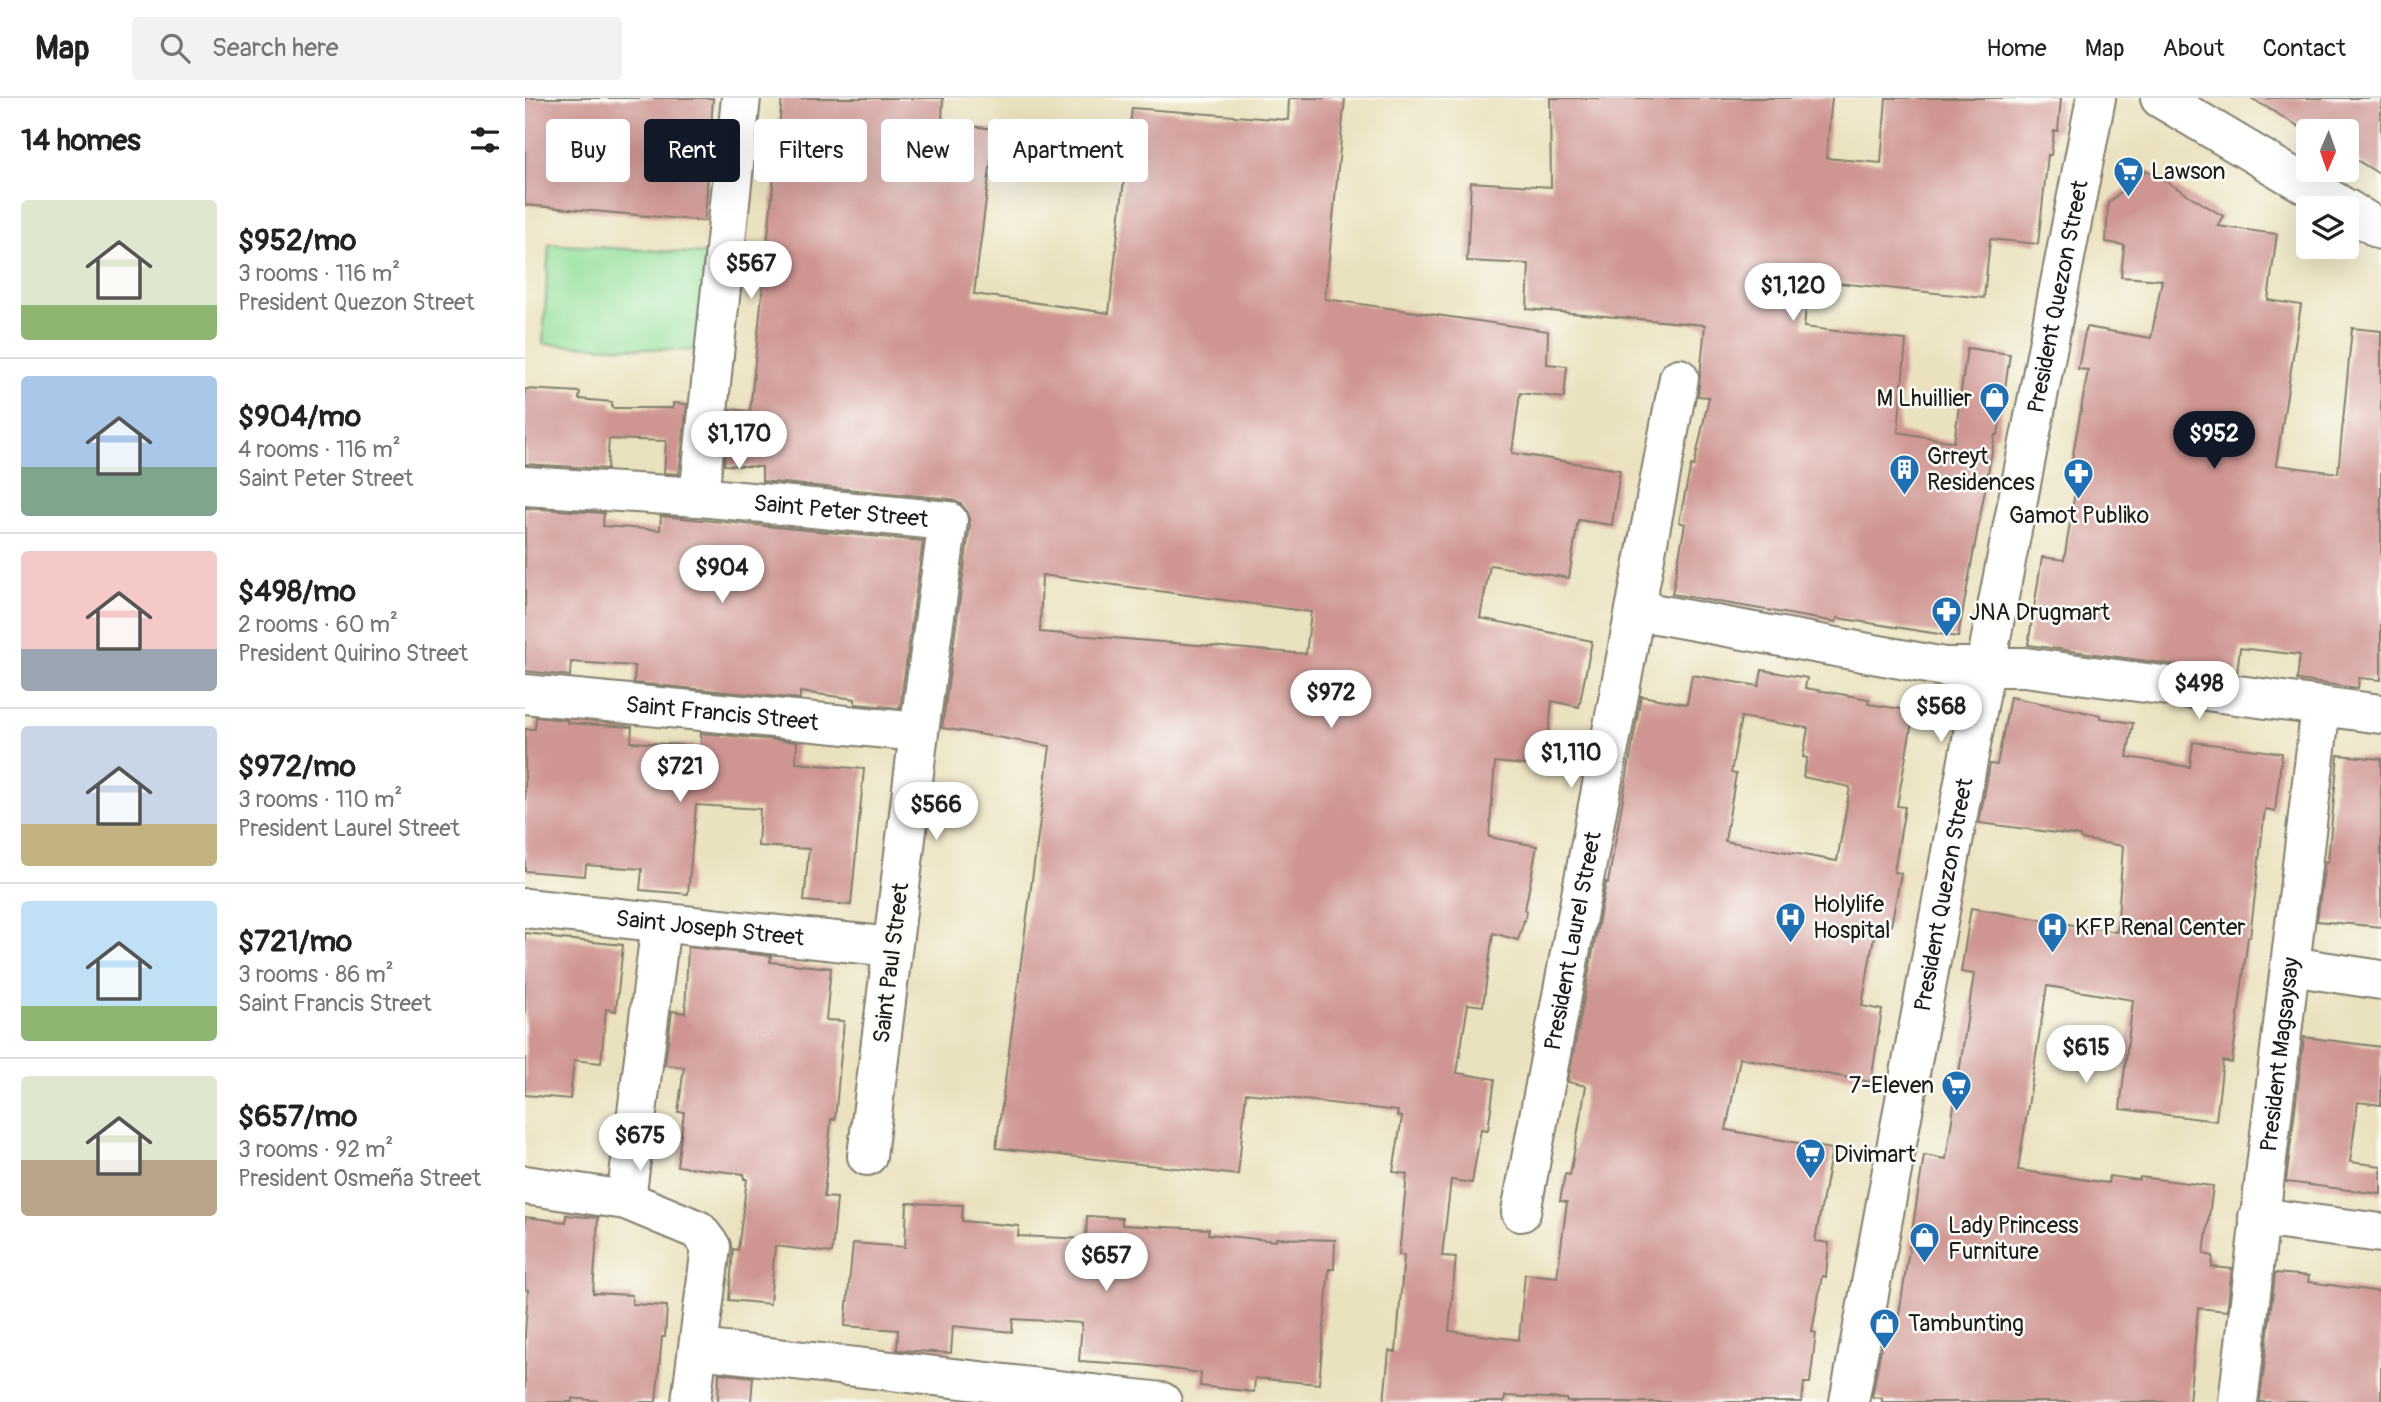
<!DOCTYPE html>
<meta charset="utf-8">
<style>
:root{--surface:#fff;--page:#f2f2f2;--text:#222;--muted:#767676;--line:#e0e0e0;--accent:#111827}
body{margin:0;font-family:Pangolin,sans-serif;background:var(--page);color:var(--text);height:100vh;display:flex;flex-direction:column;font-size:26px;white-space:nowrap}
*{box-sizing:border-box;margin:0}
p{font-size:23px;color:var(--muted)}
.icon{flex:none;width:38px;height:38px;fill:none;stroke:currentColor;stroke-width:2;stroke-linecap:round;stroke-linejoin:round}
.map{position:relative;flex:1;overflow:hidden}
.side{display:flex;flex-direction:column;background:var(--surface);width:525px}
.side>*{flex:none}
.guide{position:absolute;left:21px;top:21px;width:665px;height:63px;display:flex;gap:14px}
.needle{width:46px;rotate:182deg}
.controls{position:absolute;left:1771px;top:21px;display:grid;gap:14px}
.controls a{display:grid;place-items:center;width:63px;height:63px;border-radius:7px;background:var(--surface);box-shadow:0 7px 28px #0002;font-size:35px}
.price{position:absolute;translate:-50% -60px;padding:0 16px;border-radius:24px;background:#fff;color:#222;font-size:23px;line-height:46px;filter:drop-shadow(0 2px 4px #0008)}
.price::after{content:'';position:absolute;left:50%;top:42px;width:21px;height:16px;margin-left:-10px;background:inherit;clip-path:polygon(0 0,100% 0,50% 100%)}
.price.selected{background:var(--accent);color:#fff}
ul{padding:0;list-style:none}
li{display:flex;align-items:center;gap:21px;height:175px;padding:0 21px}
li+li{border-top:2px solid var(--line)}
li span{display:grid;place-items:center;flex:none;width:196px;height:140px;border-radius:7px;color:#555}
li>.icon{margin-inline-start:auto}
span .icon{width:84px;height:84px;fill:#fffc;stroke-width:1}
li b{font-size:30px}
h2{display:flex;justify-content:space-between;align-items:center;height:84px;padding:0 21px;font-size:30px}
.chip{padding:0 24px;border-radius:7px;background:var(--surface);box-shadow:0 7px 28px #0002;font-size:24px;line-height:63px}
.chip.selected{background:var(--accent);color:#fff}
header{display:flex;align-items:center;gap:42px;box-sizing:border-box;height:98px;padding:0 35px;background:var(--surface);border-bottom:2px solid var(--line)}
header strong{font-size:33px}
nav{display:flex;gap:38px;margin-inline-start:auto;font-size:24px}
.search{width:490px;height:63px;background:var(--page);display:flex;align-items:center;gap:18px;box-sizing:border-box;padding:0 24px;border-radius:7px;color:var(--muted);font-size:26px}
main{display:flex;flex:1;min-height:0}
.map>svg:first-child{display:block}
.green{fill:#93df9b;stroke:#587e5c;stroke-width:2}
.building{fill:#cf9592;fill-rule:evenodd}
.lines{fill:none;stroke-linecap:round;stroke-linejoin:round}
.minor-casing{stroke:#837e6d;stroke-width:42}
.tertiary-casing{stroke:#837e6d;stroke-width:42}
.minor{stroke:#fff;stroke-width:38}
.tertiary{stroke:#fff;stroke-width:38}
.labels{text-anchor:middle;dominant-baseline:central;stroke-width:5;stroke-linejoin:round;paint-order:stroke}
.poi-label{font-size:23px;fill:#1c1c1c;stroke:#fdfcf7;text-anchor:start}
.street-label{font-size:23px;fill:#1c1c1c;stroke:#fdfcf7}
</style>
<header>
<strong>Map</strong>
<div class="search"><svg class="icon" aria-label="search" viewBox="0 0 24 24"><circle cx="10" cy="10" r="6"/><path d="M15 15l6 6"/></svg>Search here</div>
<nav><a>Home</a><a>Map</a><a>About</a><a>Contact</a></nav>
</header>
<main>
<section class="side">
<h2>14 homes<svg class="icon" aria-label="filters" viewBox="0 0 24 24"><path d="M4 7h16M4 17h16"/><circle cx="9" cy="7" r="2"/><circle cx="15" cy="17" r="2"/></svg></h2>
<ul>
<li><span style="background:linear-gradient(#dfe7d0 75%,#8fb573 0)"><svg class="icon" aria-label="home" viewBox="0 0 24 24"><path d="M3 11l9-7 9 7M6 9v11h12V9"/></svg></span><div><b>$952/mo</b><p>3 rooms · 116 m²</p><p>President Quezon Street</p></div></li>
<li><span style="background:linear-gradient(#a9c7e8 65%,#7fa58c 0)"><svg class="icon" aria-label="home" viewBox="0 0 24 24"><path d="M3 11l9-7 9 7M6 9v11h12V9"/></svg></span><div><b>$904/mo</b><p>4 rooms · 116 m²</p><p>Saint Peter Street</p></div></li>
<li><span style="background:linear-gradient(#f6c9c9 70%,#9aa5b1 0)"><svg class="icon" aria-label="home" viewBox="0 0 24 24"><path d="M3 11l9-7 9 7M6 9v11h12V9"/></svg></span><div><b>$498/mo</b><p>2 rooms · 60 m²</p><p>President Quirino Street</p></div></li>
<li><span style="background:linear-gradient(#c9d6e8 70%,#c2b280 0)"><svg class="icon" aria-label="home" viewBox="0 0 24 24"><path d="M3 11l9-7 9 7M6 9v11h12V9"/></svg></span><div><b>$972/mo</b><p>3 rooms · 110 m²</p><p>President Laurel Street</p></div></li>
<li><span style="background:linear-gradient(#bfe0f5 75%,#8fb573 0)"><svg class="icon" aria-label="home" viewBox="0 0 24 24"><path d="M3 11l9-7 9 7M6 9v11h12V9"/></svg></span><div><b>$721/mo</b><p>3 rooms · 86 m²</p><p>Saint Francis Street</p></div></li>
<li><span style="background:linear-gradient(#dfe7d0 60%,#b9a48a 0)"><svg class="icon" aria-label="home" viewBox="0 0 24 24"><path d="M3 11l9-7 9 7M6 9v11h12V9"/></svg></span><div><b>$657/mo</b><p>3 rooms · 92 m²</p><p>President Osmeña Street</p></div></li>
</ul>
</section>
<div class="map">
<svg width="1856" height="1304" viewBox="0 0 1856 1304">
<rect width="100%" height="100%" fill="#fdfcf7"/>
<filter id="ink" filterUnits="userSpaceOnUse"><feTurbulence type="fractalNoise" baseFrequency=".0143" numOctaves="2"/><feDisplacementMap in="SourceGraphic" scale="14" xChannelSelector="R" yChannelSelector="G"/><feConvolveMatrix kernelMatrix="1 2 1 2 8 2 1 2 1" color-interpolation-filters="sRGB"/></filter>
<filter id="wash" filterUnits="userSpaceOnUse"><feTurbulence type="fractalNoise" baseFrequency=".00686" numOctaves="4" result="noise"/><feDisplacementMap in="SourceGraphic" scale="28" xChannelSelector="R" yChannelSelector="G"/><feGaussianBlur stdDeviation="1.57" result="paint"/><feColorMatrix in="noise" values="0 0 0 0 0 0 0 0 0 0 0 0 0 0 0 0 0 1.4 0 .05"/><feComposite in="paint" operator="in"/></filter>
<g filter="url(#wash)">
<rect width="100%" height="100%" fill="#eae1be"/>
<!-- green -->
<path class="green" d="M 24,146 L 181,156 L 173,253 L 18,246 Z"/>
<g id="blocks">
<!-- building -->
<g class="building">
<path d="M 0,0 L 188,0 L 180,123 L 0,107 Z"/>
<path d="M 257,0 L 418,0 L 417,25 L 470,31 L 449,196 L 584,215 L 607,10 L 763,22 L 764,0 L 820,0 L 800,201 L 1023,233 L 1022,266 L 1042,268 L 1039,300 L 995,295 L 987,355 L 1095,372 L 1087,427 L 1053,422 L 1044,480 L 965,467 L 955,520 L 1067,543 L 1054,609 L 1027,603 L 1020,669 L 970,664 L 964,739 L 1012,748 L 1000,812 L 1002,813 L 993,842 L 968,835 L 958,908 L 943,906 L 932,975 L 970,981 L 963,1032 L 956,1031 L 947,1085 L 926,1082 L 917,1158 L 931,1159 L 924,1233 L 994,1242 L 1000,1176 L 1032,1179 L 1042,1104 L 1035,1103 L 1040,1076 L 1045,1077 L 1061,988 L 1043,984 L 1081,784 L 1083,785 L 1116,598 L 1162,606 L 1167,577 L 1234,588 L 1237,572 L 1282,580 L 1280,590 L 1344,601 L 1343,606 L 1389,613 L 1372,708 L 1380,709 L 1369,774 L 1376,775 L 1366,828 L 1351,826 L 1337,908 L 1357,912 L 1346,984 L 1215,960 L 1201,1032 L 1307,1051 L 1290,1143 L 1304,1145 L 1301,1179 L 1297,1178 L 1287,1234 L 1291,1235 L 1285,1285 L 1279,1285 L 1277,1304 L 1042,1304 L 1042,1301 L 980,1298 L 979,1304 L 859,1304 L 864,1253 L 871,1254 L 879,1157 L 874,1157 L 882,1076 L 868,1074 L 877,1019 L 872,1018 L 873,1013 L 721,995 L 713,1077 L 471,1050 L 525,648 L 417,630 L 445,426 L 443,415 L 436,406 L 425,401 L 237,383 L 237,369 L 199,367 L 205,311 L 225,313 ZM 517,477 L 786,514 L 781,556 L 515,534 ZM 1216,619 L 1283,630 L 1278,659 L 1282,660 L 1278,679 L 1325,689 L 1312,763 L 1200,743 L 1211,676 L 1206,675 Z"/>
<path d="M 1025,0 L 1307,0 L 1301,60 L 1356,65 L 1361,0 L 1536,0 L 1533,33 L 1529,33 L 1526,57 L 1523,57 L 1513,146 L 1465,141 L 1459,200 L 1284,182 L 1279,229 L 1381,242 L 1373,334 L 1429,344 L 1442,250 L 1485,256 L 1473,337 L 1470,337 L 1433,539 L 1312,520 L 1311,524 L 1147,496 L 1160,426 L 1154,424 L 1166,367 L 1169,368 L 1184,299 L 1173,298 L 1180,227 L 1002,211 L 1004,166 L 942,163 L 946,84 L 1026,89 Z"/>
<path d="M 1726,0 L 1856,0 L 1856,77 L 1822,56 L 1822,33 L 1783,34 Z"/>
<path d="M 1622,72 L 1698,118 L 1692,128 L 1752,136 L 1743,202 L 1776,207 L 1751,367 L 1813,375 L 1827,230 L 1856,233 L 1856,582 L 1834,580 L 1833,590 L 1772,582 L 1775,557 L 1715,550 L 1712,575 L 1503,547 L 1517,459 L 1539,462 L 1553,375 L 1545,373 L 1563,272 L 1553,271 L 1561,229 L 1626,240 L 1637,182 L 1596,179 L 1599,147 L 1581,144 L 1583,105 Z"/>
<path d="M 0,291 L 55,294 L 54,301 L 87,304 L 87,310 L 148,310 L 148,305 L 162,306 L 154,376 L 139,375 L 141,343 L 84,341 L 82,371 L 0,366 Z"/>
<path d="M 0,410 L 79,415 L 78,428 L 135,432 L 136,418 L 398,443 L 375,610 L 330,606 L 330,601 L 275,594 L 275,601 L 109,585 L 110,568 L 46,564 L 45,578 L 0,573 Z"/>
<path d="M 1485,599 L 1575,617 L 1575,620 L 1608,625 L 1602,659 L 1665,669 L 1668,644 L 1757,655 L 1750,713 L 1740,711 L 1725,839 L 1723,839 L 1707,965 L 1698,963 L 1691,1023 L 1595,1011 L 1608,902 L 1522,888 L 1493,1072 L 1583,1085 L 1584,1078 L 1614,1082 L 1615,1079 L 1688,1088 L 1679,1156 L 1688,1158 L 1687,1169 L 1707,1171 L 1702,1213 L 1673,1210 L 1664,1304 L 1357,1304 L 1357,1300 L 1347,1299 L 1359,1233 L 1371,1235 L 1399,1057 L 1421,1061 L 1449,876 L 1436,874 L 1446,810 L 1592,834 L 1598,748 L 1555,741 L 1555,738 L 1454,725 L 1465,666 L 1472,667 Z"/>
<path d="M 11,619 L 42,622 L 42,625 L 107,629 L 106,644 L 176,648 L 176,635 L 272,644 L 271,665 L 339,671 L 326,807 L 279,803 L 284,751 L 233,748 L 235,711 L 171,707 L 163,796 L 115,792 L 117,771 L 61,767 L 60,778 L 0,773 L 0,631 L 10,631 Z"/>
<path d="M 1813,657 L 1856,661 L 1856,829 L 1792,823 L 1800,763 L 1803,764 Z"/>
<path d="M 0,835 L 27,838 L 27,840 L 98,847 L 91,913 L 81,911 L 76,965 L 49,962 L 45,1001 L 0,997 Z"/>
<path d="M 163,849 L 246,858 L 245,864 L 306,870 L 301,922 L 319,923 L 310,1022 L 306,1021 L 299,1099 L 312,1100 L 307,1155 L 250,1148 L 245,1206 L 204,1202 L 208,1151 L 213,1152 L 222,1081 L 219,1081 L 219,1076 L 152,1068 L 159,1014 L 153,1014 L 159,969 L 140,967 L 147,913 L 160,915 Z"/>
<path d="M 1779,939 L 1856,949 L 1856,1007 L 1833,1004 L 1825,1064 L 1856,1068 L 1856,1096 L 1761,1084 Z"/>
<path d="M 382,1105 L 438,1107 L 437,1123 L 494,1128 L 493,1138 L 561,1141 L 562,1118 L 597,1120 L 597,1127 L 684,1131 L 683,1136 L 751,1143 L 751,1140 L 810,1142 L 809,1171 L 804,1171 L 794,1286 L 730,1280 L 729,1294 L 675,1288 L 676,1275 L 617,1267 L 554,1263 L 557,1225 L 488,1221 L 487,1234 L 428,1228 L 426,1255 L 372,1252 L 373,1232 L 320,1228 L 328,1145 L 380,1149 Z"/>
<path d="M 41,1117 L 73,1120 L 68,1195 L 107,1197 L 107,1206 L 142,1208 L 140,1239 L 137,1239 L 131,1304 L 83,1304 L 47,1300 L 47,1304 L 0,1304 L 0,1235 L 3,1192 L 0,1191 L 0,1119 L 41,1124 Z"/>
<path d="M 1750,1175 L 1784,1178 L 1783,1184 L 1856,1194 L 1856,1304 L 1735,1304 Z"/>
<path d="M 194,1275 L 228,1279 L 226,1304 L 193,1304 Z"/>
</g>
</g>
</g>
<g filter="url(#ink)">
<use href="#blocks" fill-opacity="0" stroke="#837e6d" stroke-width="2"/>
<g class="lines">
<defs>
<g id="minor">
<path id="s1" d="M 0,388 L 174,399 L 423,423 L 394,634 L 342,1058"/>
<path d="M 174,399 L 216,0"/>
<path d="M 1110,512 L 1419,569 L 1500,569 L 1856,616"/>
<path id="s2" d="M 0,596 L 394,634"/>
<path id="s3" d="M 0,810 L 367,849"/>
<path d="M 1765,868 L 1856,882"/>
<path d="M 0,1087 L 101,1102 L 173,1132 L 186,1149 L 166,1304"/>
<path d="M 101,1102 L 136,825"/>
<path id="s4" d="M 996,1114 L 1154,280"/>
<path d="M 1733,1119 L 1856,1135"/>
<path d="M 174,1251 L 637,1304"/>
<path id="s5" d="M 1324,1304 L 1460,571 L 1571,0"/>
<path id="s6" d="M 1713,1304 L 1796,608"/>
</g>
<g id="tertiary">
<path d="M 1635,0 L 1820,110"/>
<path d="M 1822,111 L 1856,132"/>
</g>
</defs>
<!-- minor casing -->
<use href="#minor" class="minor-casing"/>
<!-- tertiary casing -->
<use href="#tertiary" class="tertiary-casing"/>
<!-- minor -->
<use href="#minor" class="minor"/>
<!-- tertiary -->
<use href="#tertiary" class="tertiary"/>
</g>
</g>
<!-- icons -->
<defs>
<symbol id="supermarket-pin" viewBox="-11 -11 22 30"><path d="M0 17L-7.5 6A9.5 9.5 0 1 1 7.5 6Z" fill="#1f6fb2" stroke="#fdfcf7"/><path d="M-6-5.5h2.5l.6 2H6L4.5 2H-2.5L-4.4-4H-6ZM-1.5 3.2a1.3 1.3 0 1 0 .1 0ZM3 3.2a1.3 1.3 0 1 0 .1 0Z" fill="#fff"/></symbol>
<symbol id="shop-pin" viewBox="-11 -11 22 30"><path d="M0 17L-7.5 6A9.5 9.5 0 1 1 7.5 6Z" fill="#1f6fb2" stroke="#fdfcf7"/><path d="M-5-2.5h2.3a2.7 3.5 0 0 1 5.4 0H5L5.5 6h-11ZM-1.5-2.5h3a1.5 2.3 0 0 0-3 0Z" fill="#fff"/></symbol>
<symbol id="building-pin" viewBox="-11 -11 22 30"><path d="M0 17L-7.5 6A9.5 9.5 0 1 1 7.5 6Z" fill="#1f6fb2" stroke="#fdfcf7"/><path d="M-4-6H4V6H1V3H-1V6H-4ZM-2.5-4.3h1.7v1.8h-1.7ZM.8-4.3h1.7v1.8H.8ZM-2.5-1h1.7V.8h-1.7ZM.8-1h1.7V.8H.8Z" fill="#fff"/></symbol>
<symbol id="pharmacy-pin" viewBox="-11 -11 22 30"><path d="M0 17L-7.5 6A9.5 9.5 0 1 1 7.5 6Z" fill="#1f6fb2" stroke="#fdfcf7"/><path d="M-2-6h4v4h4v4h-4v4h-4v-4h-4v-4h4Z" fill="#fff"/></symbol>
<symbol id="hospital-pin" viewBox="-11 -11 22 30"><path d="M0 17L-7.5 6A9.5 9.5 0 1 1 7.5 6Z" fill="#1f6fb2" stroke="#fdfcf7"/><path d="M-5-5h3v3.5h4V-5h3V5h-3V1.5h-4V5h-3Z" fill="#fff"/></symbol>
</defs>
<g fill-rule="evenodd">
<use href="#supermarket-pin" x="1586" y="56" width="35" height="47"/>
<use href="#shop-pin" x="1452" y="282" width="35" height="47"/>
<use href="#building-pin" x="1362" y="354" width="35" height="47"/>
<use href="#pharmacy-pin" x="1536" y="358" width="35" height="47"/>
<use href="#pharmacy-pin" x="1404" y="496" width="35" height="47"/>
<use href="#hospital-pin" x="1248" y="802" width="35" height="47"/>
<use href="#hospital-pin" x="1510" y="812" width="35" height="47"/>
<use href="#supermarket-pin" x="1414" y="970" width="35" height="47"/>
<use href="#supermarket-pin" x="1268" y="1038" width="35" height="47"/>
<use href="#shop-pin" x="1382" y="1122" width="35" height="47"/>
<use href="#shop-pin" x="1342" y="1208" width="35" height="47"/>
</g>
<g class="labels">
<!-- poi labels -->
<g class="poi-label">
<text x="1626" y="73">Lawson</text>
<text x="1447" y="300" text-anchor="end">M Lhuillier</text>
<text x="1402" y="358">Grreyt<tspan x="1402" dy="26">Residences</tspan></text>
<text x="1554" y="417" text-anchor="middle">Gamot Publiko</text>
<text x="1444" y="514">JNA Drugmart</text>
<text x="1288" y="806">Holylife<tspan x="1288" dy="26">Hospital</tspan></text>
<text x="1550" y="829">KFP Renal Center</text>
<text x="1409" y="987" text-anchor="end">7-Eleven</text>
<text x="1309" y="1056">Divimart</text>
<text x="1423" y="1127">Lady Princess<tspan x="1423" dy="26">Furniture</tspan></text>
<text x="1383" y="1225">Tambunting</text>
</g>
<!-- street labels -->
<g class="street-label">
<text stroke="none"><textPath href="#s5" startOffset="1125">President Quezon Street</textPath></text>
<text stroke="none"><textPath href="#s1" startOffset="317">Saint Peter Street</textPath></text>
<text stroke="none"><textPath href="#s2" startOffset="198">Saint Francis Street</textPath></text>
<text stroke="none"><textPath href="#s5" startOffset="516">President Quezon Street</textPath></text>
<text stroke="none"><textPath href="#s3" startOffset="186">Saint Joseph Street</textPath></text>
<text stroke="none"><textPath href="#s4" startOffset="276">President Laurel Street</textPath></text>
<text transform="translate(366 865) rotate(-83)">Saint Paul Street</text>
<text stroke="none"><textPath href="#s6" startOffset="350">President Magsaysay</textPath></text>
</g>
</g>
</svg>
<div class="controls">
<a><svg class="needle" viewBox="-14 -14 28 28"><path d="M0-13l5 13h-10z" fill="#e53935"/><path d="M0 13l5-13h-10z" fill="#767676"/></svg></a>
<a><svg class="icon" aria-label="layers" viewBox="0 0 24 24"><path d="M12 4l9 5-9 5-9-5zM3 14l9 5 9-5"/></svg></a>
</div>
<b class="price" style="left:226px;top:203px">$567</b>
<b class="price" style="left:1268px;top:225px">$1,120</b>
<b class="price" style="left:214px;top:373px">$1,170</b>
<b class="price selected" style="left:1689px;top:373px">$952</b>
<b class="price" style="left:197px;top:507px">$904</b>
<b class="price" style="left:1674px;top:623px">$498</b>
<b class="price" style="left:806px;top:632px">$972</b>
<b class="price" style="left:1416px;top:646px">$568</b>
<b class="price" style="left:1046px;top:692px">$1,110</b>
<b class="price" style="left:155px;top:706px">$721</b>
<b class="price" style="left:411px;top:744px">$566</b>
<b class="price" style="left:1561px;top:987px">$615</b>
<b class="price" style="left:115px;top:1075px">$675</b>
<b class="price" style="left:581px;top:1195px">$657</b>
<div class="guide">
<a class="chip">Buy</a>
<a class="chip selected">Rent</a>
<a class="chip">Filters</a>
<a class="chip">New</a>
<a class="chip">Apartment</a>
</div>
</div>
</main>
